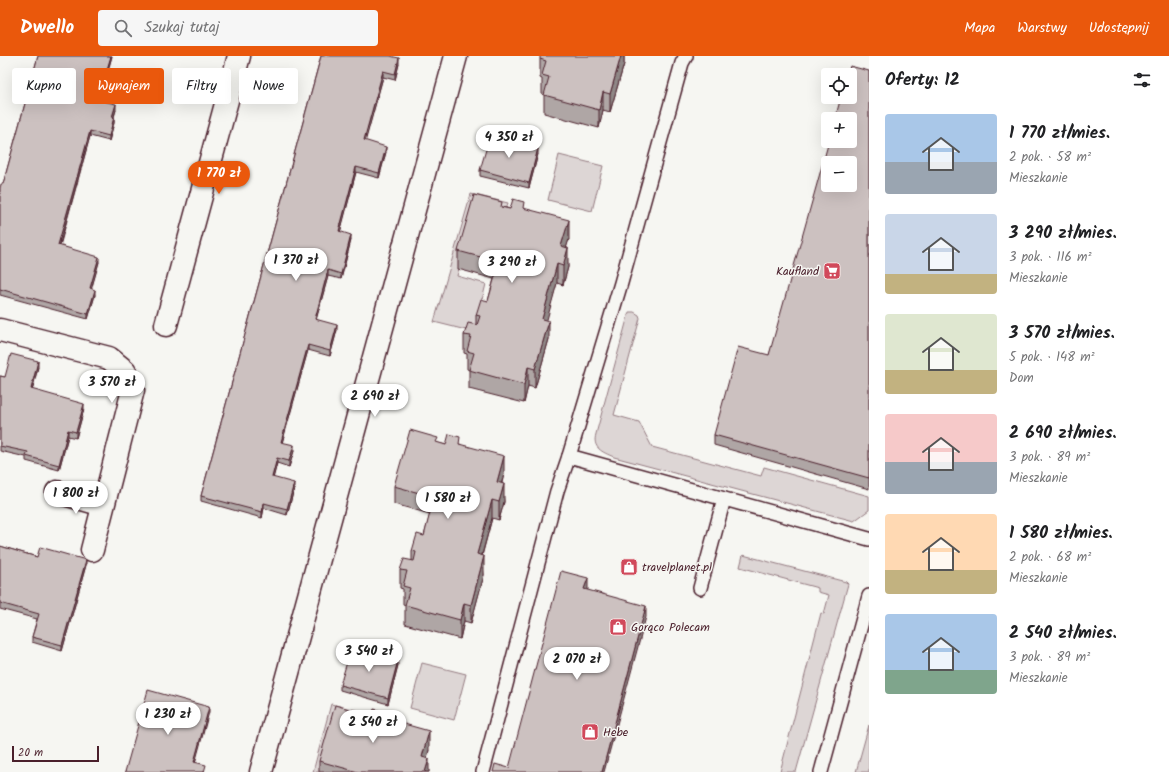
<!DOCTYPE html>
<html lang="pl">
<meta charset="utf-8">
<style>
:root{--surface:#fff;--page:#f6f6f6;--text:#202124;--muted:#757577;--accent:#ea580c}
body{margin:0;font-family:Kalam,sans-serif;background:var(--page);color:var(--text);height:100vh;display:flex;flex-direction:column;font-size:15px;white-space:nowrap}
*{box-sizing:border-box;margin:0}
p{font-size:13px;color:var(--muted)}
.icon{flex:none;width:22px;height:22px;fill:none;stroke:currentColor;stroke-width:2;stroke-linecap:round;stroke-linejoin:round}
.map{position:relative;flex:1;overflow:hidden}
.sheet{display:flex;flex-direction:column;background:var(--surface);width:300px}
.sheet>*{flex:none}
.top-card{position:absolute;left:12px;top:12px;width:380px;height:36px;display:flex;gap:8px}
.fabs{position:absolute;left:821px;top:12px;display:grid;gap:8px}
.fabs a{display:grid;place-items:center;width:36px;height:36px;border-radius:4px;background:var(--surface);box-shadow:0 4px 16px #0002;font-size:20px}
.scale{position:absolute;left:12px;bottom:10px;width:87px;box-sizing:border-box;padding-left:4px;border:2px solid #4a1f2b;border-top:0;font-size:11px;line-height:14px;white-space:nowrap;color:#4a1f2b;-webkit-text-stroke:3px #f6f6f2;paint-order:stroke}
.price{position:absolute;translate:-50% -34px;padding:0 9px;border-radius:14px;background:#fff;color:#222;font-size:13px;line-height:26px;filter:drop-shadow(0 1px 2px #0008)}
.price::after{content:'';position:absolute;left:50%;top:24px;width:12px;height:9px;margin-left:-6px;background:inherit;clip-path:polygon(0 0,100% 0,50% 100%)}
.price.on{background:var(--accent);color:#fff}
ul{padding:0;list-style:none}
li{display:flex;align-items:center;gap:12px;height:100px;padding:0 16px}
li span{display:grid;place-items:center;flex:none;width:112px;height:80px;border-radius:4px;color:#555}
li>.icon{margin-inline-start:auto}
span .icon{width:48px;height:48px;fill:#fffc;stroke-width:1}
li b{font-size:17px}
h2{display:flex;justify-content:space-between;align-items:center;height:48px;padding:0 16px;font-size:17px}
.tag{padding:0 14px;border-radius:4px;background:var(--surface);box-shadow:0 4px 16px #0002;font-size:14px;line-height:36px}
.tag.on{background:var(--accent);color:#fff}
header{display:flex;align-items:center;gap:24px;box-sizing:border-box;height:56px;padding:0 20px;background:var(--accent);color:#fff}
header strong{font-size:19px}
nav{display:flex;gap:22px;margin-inline-start:auto;font-size:14px}
.search{width:280px;height:36px;background:var(--page);display:flex;align-items:center;gap:10px;box-sizing:border-box;padding:0 14px;border-radius:4px;color:var(--muted);font-size:15px}
main{display:flex;flex:1;min-height:0}
.map>svg:first-child{display:block}
.green{fill:#ddd6d5;stroke:#947a80}
.lines{fill:none;stroke-linecap:round;stroke-linejoin:round}
.service-casing{stroke:#4a1f2b;stroke-width:16}
.minor-casing{stroke:#4a1f2b;stroke-width:25}
.service{stroke:#f6f6f2;stroke-width:13}
.minor{stroke:#f6f6f2;stroke-width:22}
.wall{fill:#afa6a5;stroke:#4a1f2b}
.shaded-wall{fill:#8f8786;stroke:#4a1f2b}
.building{fill:#ccc1c0;stroke:#4a1f2b;fill-rule:evenodd}
.labels{text-anchor:middle;dominant-baseline:central;stroke-width:3;stroke-linejoin:round;paint-order:stroke}
.poi-label{font-size:12px;fill:#4a1f2b;stroke:#f6f6f2;text-anchor:start}
</style>
<header>
<strong>Dwello</strong>
<div class="search"><svg class="icon" aria-label="search" viewBox="0 0 24 24"><circle cx="10" cy="10" r="6"/><path d="M15 15l6 6"/></svg>Szukaj tutaj</div>
<nav><a>Mapa</a><a>Warstwy</a><a>Udostępnij</a></nav>
</header>
<main>
<div class="map">
<svg width="869" height="716" viewBox="0 0 869 716">
<rect width="100%" height="100%" fill="#f6f6f2"/>
<filter id="ink" filterUnits="userSpaceOnUse"><feTurbulence type="fractalNoise" baseFrequency=".025" numOctaves="2"/><feDisplacementMap in="SourceGraphic" scale="8" xChannelSelector="R" yChannelSelector="G"/><feConvolveMatrix kernelMatrix="1 2 1 2 8 2 1 2 1" color-interpolation-filters="sRGB"/></filter>
<g filter="url(#ink)">
<!-- green -->
<g class="green">
<path d="M 559,99 L 603,110 L 592,155 L 548,144 Z"/>
<path d="M 471,138 L 508,147 L 502,166 L 473,158 L 457,220 L 486,228 L 474,276 L 434,266 Z"/>
<path d="M 629,256 L 634,256 L 639,259 L 640,262 L 614,359 L 639,366 L 652,391 L 761,420 L 764,411 L 869,440 L 869,454 L 854,465 L 614,401 C 602,396 592,392 596,378 Z"/>
<path d="M 743,499 L 846,526 L 848,528 L 796,716 L 780,716 L 821,557 L 824,558 L 829,539 L 818,536 L 818,532 L 740,511 Z"/>
<path d="M 422,607 L 466,618 L 454,664 L 410,652 Z"/>
<path d="M 331,648 L 367,657 L 362,673 L 320,716 L 313,716 Z"/>
<path d="M 869,669 L 869,716 L 856,716 Z"/>
</g>
<g class="lines">
<defs>
<g id="service">
<path d="M 686,0 L 682,7 L 621,227 L 569,400 L 869,483"/>
<path d="M 700,532 L 724,443"/>
<path d="M 483,716 L 557,435 L 569,400"/>
<path d="M 821,716 L 869,540"/>
</g>
<g id="minor">
<path d="M 166,269 L 239,0"/>
<path d="M 0,274 L 109,302 L 125,315 L 133,334 L 92,494"/>
<path d="M 57,436 L 103,449"/>
<path d="M 261,716 L 456,0"/>
</g>
</defs>
<!-- service casing -->
<use href="#service" class="service-casing"/>
<!-- minor casing -->
<use href="#minor" class="minor-casing"/>
<!-- service -->
<use href="#service" class="service"/>
<!-- minor -->
<use href="#minor" class="minor"/>
</g>
<!-- wall -->
<g class="wall">
<path d="M 38,0 L 112,0 L 100,44 L 116,54 L 114,61 L 114,67 L 109,85 L 90,80 L 60,190 L 99,206 L 91,233 L 95,239 L 88,263 L 0,239 L 0,132 L 3,128 Z"/>
<path d="M 321,0 L 399,8 L 395,24 L 383,21 L 365,85 L 386,96 L 379,122 L 356,116 L 340,176 L 351,184 L 341,223 L 328,220 L 316,263 L 337,274 L 330,300 L 308,294 L 282,386 L 294,395 L 289,411 L 277,407 L 273,422 L 294,433 L 287,459 L 264,452 L 262,462 L 201,445 L 201,440 Z"/>
<path d="M 624,0 L 624,8 L 610,56 L 603,54 L 599,72 L 544,57 L 544,39 L 542,38 L 542,23 L 540,22 L 540,3 Z"/>
<path d="M 869,15 L 869,433 L 714,389 L 714,379 L 769,299 Z"/>
<path d="M 538,98 L 529,132 L 480,120 L 480,114 Z"/>
<path d="M 502,151 L 510,153 L 524,153 L 569,183 L 566,192 L 568,211 L 563,229 L 557,227 L 546,264 L 549,283 L 535,332 L 528,330 L 524,347 L 469,333 L 469,314 L 467,313 L 467,298 L 464,297 L 464,279 L 476,269 L 476,259 L 488,245 L 494,223 L 458,213 L 458,195 Z"/>
<path d="M 38,311 L 32,334 L 84,353 L 76,382 L 68,380 L 59,414 L 26,405 L 26,401 L 0,395 L 0,320 L 5,321 Z"/>
<path d="M 438,387 L 446,389 L 460,388 L 504,418 L 502,427 L 504,446 L 499,464 L 492,462 L 482,500 L 484,519 L 480,533 L 471,567 L 464,565 L 460,583 L 405,568 L 405,549 L 403,548 L 403,533 L 400,532 L 400,514 L 412,505 L 412,495 L 424,480 L 430,458 L 394,448 L 394,430 Z"/>
<path d="M 0,490 L 37,501 L 86,509 L 62,595 L 32,586 L 32,581 L 37,563 L 0,553 Z"/>
<path d="M 398,609 L 388,648 L 340,634 L 340,629 Z"/>
<path d="M 385,663 L 429,694 L 427,702 L 429,716 L 319,716 L 319,705 L 371,664 Z"/>
</g>
<!-- shaded-wall -->
<g class="shaded-wall">
<path d="M 111,0 L 112,0 L 98,49 L 98,44 Z"/>
<path d="M 621,0 L 624,0 L 624,8 L 610,56 L 610,38 Z"/>
<path d="M 399,2 L 399,8 L 395,24 L 395,18 Z"/>
<path d="M 383,15 L 383,21 L 364,90 L 364,84 Z"/>
<path d="M 603,36 L 603,54 L 599,72 L 599,54 Z"/>
<path d="M 116,48 L 116,54 L 112,66 L 112,61 Z"/>
<path d="M 114,61 L 114,67 L 109,85 L 109,80 Z"/>
<path d="M 90,75 L 90,80 L 58,195 L 58,189 Z"/>
<path d="M 386,91 L 386,96 L 379,122 L 379,117 Z"/>
<path d="M 538,92 L 538,98 L 529,132 L 529,127 Z"/>
<path d="M 356,111 L 356,116 L 339,181 L 339,175 Z"/>
<path d="M 569,164 L 569,183 L 561,209 L 561,190 Z"/>
<path d="M 351,179 L 351,184 L 341,223 L 341,218 Z"/>
<path d="M 568,192 L 568,211 L 563,229 L 563,210 Z"/>
<path d="M 99,201 L 99,206 L 90,238 L 90,232 Z"/>
<path d="M 557,208 L 557,227 L 542,282 L 542,263 Z"/>
<path d="M 328,214 L 328,220 L 315,268 L 315,263 Z"/>
<path d="M 95,234 L 95,239 L 88,263 L 88,258 Z"/>
<path d="M 549,265 L 549,283 L 535,332 L 535,313 Z"/>
<path d="M 337,269 L 337,274 L 330,300 L 330,295 Z"/>
<path d="M 308,289 L 308,294 L 281,391 L 281,386 Z"/>
<path d="M 38,305 L 38,311 L 31,339 L 31,333 Z"/>
<path d="M 528,311 L 528,330 L 524,347 L 524,329 Z"/>
<path d="M 84,348 L 84,353 L 76,382 L 76,376 Z"/>
<path d="M 68,374 L 68,380 L 59,414 L 59,409 Z"/>
<path d="M 294,389 L 294,395 L 289,411 L 289,405 Z"/>
<path d="M 504,400 L 504,418 L 497,444 L 497,426 Z"/>
<path d="M 277,402 L 277,407 L 272,427 L 272,421 Z"/>
<path d="M 294,427 L 294,433 L 287,459 L 287,453 Z"/>
<path d="M 504,428 L 504,446 L 499,464 L 499,446 Z"/>
<path d="M 492,444 L 492,462 L 477,517 L 477,498 Z"/>
<path d="M 264,447 L 264,452 L 262,462 L 262,456 Z"/>
<path d="M 484,500 L 484,519 L 471,567 L 471,549 Z"/>
<path d="M 86,504 L 86,509 L 62,595 L 62,589 Z"/>
<path d="M 588,522 L 588,533 L 584,544 L 584,533 Z"/>
<path d="M 464,547 L 464,565 L 460,583 L 460,564 Z"/>
<path d="M 646,550 L 646,561 L 604,716 L 602,716 Z"/>
<path d="M 398,604 L 398,609 L 388,648 L 388,642 Z"/>
<path d="M 209,651 L 209,656 L 194,711 L 194,706 Z"/>
<path d="M 429,675 L 429,694 L 423,716 L 422,701 Z"/>
<path d="M 429,703 L 429,716 L 425,716 Z"/>
</g>
<!-- building -->
<g class="building">
<path d="M 38,0 L 111,0 L 98,44 L 116,48 L 112,61 L 114,61 L 109,80 L 90,75 L 58,189 L 99,201 L 90,232 L 95,234 L 88,258 L 0,233 L 0,132 L 1,128 L 3,128 Z"/>
<path d="M 321,0 L 390,0 L 399,2 L 395,18 L 383,15 L 364,84 L 386,91 L 379,117 L 356,111 L 339,175 L 351,179 L 341,218 L 328,214 L 315,263 L 337,269 L 330,295 L 308,289 L 281,386 L 294,389 L 289,405 L 277,402 L 272,421 L 294,427 L 287,453 L 264,447 L 262,456 L 201,440 Z"/>
<path d="M 540,0 L 621,0 L 610,38 L 603,36 L 599,54 L 544,39 L 549,21 L 542,19 L 546,5 L 540,3 Z"/>
<path d="M 850,10 L 869,15 L 869,422 L 714,379 L 738,291 L 769,299 L 829,85 L 850,85 L 850,63 L 835,63 L 841,41 L 850,41 L 850,19 L 847,19 ZM 828,107 L 850,107 L 850,129 L 828,129 Z"/>
<path d="M 490,80 L 538,92 L 529,127 L 480,114 Z"/>
<path d="M 474,139 L 502,146 L 501,151 L 510,153 L 513,143 L 524,146 L 523,152 L 569,164 L 561,190 L 568,192 L 563,210 L 557,208 L 542,263 L 549,265 L 535,313 L 528,311 L 524,329 L 469,314 L 474,297 L 467,295 L 471,280 L 464,279 L 468,267 L 477,269 L 480,260 L 476,259 L 481,243 L 488,245 L 499,206 L 458,195 Z"/>
<path d="M 11,298 L 38,305 L 31,333 L 84,348 L 76,376 L 68,374 L 59,409 L 26,400 L 28,396 L 0,390 L 0,320 L 5,321 Z"/>
<path d="M 410,374 L 438,382 L 436,386 L 446,389 L 449,378 L 460,381 L 459,388 L 504,400 L 497,426 L 504,428 L 499,446 L 492,444 L 477,498 L 484,500 L 480,515 L 471,549 L 464,547 L 460,564 L 405,549 L 410,532 L 403,530 L 407,515 L 400,514 L 404,503 L 414,505 L 416,496 L 412,495 L 417,478 L 424,480 L 434,441 L 394,430 Z"/>
<path d="M 0,490 L 37,501 L 40,491 L 86,504 L 62,589 L 32,581 L 39,558 L 0,547 Z"/>
<path d="M 561,515 L 588,522 L 584,533 L 646,550 L 602,716 L 493,716 L 495,708 L 509,712 Z"/>
<path d="M 351,593 L 398,604 L 388,642 L 340,629 Z"/>
<path d="M 148,634 L 209,651 L 194,706 L 206,709 L 204,716 L 125,716 Z"/>
<path d="M 335,649 L 363,657 L 361,661 L 371,664 L 374,653 L 385,656 L 383,662 L 429,675 L 422,701 L 429,703 L 425,716 L 358,716 L 319,705 Z"/>
</g>
</g>
<!-- icons -->
<defs>
<symbol id="supermarket-square" viewBox="-11 -11 22 22"><rect x="-9" y="-9" width="18" height="18" rx="4" fill="#d1495b" stroke="#f6f6f2"/><path d="M-6-5.5h2.5l.6 2H6L4.5 2H-2.5L-4.4-4H-6ZM-1.5 3.2a1.3 1.3 0 1 0 .1 0ZM3 3.2a1.3 1.3 0 1 0 .1 0Z" fill="#fff"/></symbol>
<symbol id="shop-square" viewBox="-11 -11 22 22"><rect x="-9" y="-9" width="18" height="18" rx="4" fill="#d1495b" stroke="#f6f6f2"/><path d="M-5-2.5h2.3a2.7 3.5 0 0 1 5.4 0H5L5.5 6h-11ZM-1.5-2.5h3a1.5 2.3 0 0 0-3 0Z" fill="#fff"/></symbol>
</defs>
<g fill-rule="evenodd">
<use href="#supermarket-square" x="822" y="205" width="20" height="20"/>
<use href="#shop-square" x="619" y="501" width="20" height="20"/>
<use href="#shop-square" x="608" y="561" width="20" height="20"/>
<use href="#shop-square" x="580" y="666" width="20" height="20"/>
</g>
<g class="labels">
<!-- poi labels -->
<g class="poi-label">
<text x="819" y="215" text-anchor="end">Kaufland</text>
<text x="642" y="511">travelplanet.pl</text>
<text x="631" y="571">Gorąco Polecam</text>
<text x="603" y="676">Hebe</text>
</g>
</g>
</svg>
<div class="fabs">
<a><svg class="icon" aria-label="locate" viewBox="0 0 24 24"><circle cx="12" cy="12" r="6"/><path d="M12 2v4M12 18v4M2 12h4M18 12h4"/></svg></a>
<a>+</a>
<a>−</a>
</div>
<div class="scale">20 m</div>
<b class="price" style="left:509px;top:103px">4 350 zł</b>
<b class="price on" style="left:219px;top:139px">1 770 zł</b>
<b class="price" style="left:296px;top:226px">1 370 zł</b>
<b class="price" style="left:512px;top:228px">3 290 zł</b>
<b class="price" style="left:112px;top:348px">3 570 zł</b>
<b class="price" style="left:375px;top:362px">2 690 zł</b>
<b class="price" style="left:76px;top:459px">1 800 zł</b>
<b class="price" style="left:448px;top:464px">1 580 zł</b>
<b class="price" style="left:369px;top:617px">3 540 zł</b>
<b class="price" style="left:577px;top:625px">2 070 zł</b>
<b class="price" style="left:168px;top:680px">1 230 zł</b>
<b class="price" style="left:373px;top:688px">2 540 zł</b>
<div class="top-card">
<a class="tag">Kupno</a>
<a class="tag on">Wynajem</a>
<a class="tag">Filtry</a>
<a class="tag">Nowe</a>
</div>
</div>
<section class="sheet">
<h2>Oferty: 12<svg class="icon" aria-label="filters" viewBox="0 0 24 24"><path d="M4 7h16M4 17h16"/><circle cx="9" cy="7" r="2"/><circle cx="15" cy="17" r="2"/></svg></h2>
<ul>
<li><span style="background:linear-gradient(#a9c7e8 60%,#9aa5b1 0)"><svg class="icon" aria-label="home" viewBox="0 0 24 24"><path d="M3 11l9-7 9 7M6 9v11h12V9"/></svg></span><div><b>1 770 zł/mies.</b><p>2 pok. · 58 m²</p><p>Mieszkanie</p></div></li>
<li><span style="background:linear-gradient(#c9d6e8 75%,#c2b280 0)"><svg class="icon" aria-label="home" viewBox="0 0 24 24"><path d="M3 11l9-7 9 7M6 9v11h12V9"/></svg></span><div><b>3 290 zł/mies.</b><p>3 pok. · 116 m²</p><p>Mieszkanie</p></div></li>
<li><span style="background:linear-gradient(#dfe7d0 70%,#c2b280 0)"><svg class="icon" aria-label="home" viewBox="0 0 24 24"><path d="M3 11l9-7 9 7M6 9v11h12V9"/></svg></span><div><b>3 570 zł/mies.</b><p>5 pok. · 148 m²</p><p>Dom</p></div></li>
<li><span style="background:linear-gradient(#f6c9c9 60%,#9aa5b1 0)"><svg class="icon" aria-label="home" viewBox="0 0 24 24"><path d="M3 11l9-7 9 7M6 9v11h12V9"/></svg></span><div><b>2 690 zł/mies.</b><p>3 pok. · 89 m²</p><p>Mieszkanie</p></div></li>
<li><span style="background:linear-gradient(#ffd9b3 70%,#c2b280 0)"><svg class="icon" aria-label="home" viewBox="0 0 24 24"><path d="M3 11l9-7 9 7M6 9v11h12V9"/></svg></span><div><b>1 580 zł/mies.</b><p>2 pok. · 68 m²</p><p>Mieszkanie</p></div></li>
<li><span style="background:linear-gradient(#a9c7e8 70%,#7fa58c 0)"><svg class="icon" aria-label="home" viewBox="0 0 24 24"><path d="M3 11l9-7 9 7M6 9v11h12V9"/></svg></span><div><b>2 540 zł/mies.</b><p>3 pok. · 89 m²</p><p>Mieszkanie</p></div></li>
</ul>
</section>
</main>
